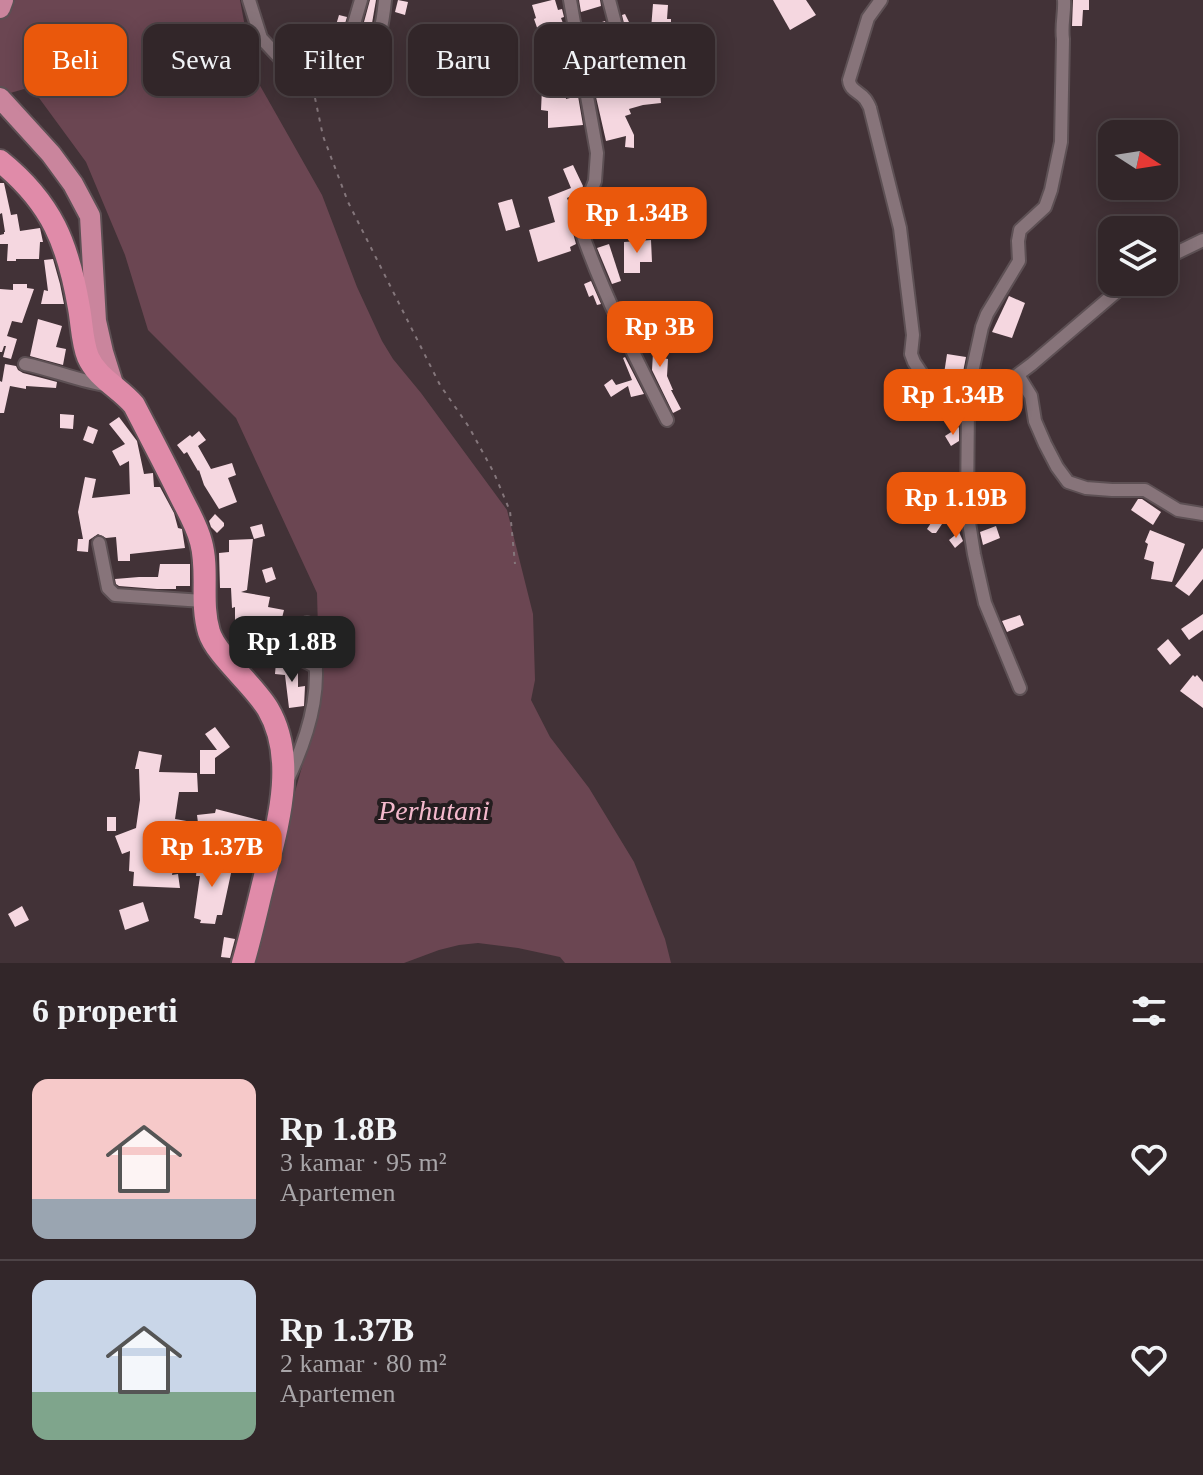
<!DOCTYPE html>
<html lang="id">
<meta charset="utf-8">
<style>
:root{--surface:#322629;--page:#3a2e31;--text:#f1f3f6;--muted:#a8a5a8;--line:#4d4346;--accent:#ea580c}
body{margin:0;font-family:"Times New Roman",serif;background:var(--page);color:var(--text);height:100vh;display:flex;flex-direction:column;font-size:30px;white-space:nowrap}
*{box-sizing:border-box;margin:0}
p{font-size:26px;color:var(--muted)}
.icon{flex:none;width:44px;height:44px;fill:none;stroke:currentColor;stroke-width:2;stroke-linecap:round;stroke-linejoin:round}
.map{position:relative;height:963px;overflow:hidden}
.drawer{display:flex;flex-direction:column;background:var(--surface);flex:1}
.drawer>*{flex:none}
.top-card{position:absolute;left:24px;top:24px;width:800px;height:72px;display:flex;gap:16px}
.needle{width:52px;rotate:102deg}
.buttons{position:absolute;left:1098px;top:120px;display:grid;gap:16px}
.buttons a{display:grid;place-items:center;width:80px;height:80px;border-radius:16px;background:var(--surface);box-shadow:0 4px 20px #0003,0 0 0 2px var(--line);font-size:40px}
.price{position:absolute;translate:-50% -68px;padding:0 18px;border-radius:16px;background:var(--accent);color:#fff;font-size:26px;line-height:52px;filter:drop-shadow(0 2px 4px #0008)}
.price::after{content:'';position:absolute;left:50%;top:48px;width:24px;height:18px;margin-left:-12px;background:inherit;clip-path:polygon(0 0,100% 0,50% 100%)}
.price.on{background:#222;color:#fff}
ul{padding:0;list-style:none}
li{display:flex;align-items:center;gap:24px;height:200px;padding:0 32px}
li+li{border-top:2px solid var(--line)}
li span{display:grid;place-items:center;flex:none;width:224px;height:160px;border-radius:16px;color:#555}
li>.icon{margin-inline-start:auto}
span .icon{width:96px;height:96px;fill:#fffc;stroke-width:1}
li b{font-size:34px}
h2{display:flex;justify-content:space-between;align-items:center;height:96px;padding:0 32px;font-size:34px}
.chip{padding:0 28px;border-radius:16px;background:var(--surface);box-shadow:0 4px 20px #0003,0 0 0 2px var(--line);font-size:28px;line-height:72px}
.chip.on{background:var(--accent);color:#fff}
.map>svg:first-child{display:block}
.green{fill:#6b4652}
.building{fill:#f5d7e0}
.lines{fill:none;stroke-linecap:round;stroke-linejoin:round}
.minor-casing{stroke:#5d5054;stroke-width:16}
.primary-casing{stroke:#5d5054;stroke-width:24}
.trunk-casing{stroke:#5d5054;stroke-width:26}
.path{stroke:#84767b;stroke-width:2;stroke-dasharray:4 6;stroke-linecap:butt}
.minor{stroke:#87747a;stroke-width:12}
.primary{stroke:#ca859d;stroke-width:20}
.trunk{stroke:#e08ba9;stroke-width:22}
.labels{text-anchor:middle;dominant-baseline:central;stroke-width:8;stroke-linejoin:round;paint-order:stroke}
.park-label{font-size:28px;font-style:italic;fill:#f4b9cc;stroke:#241d1f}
</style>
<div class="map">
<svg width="1203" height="963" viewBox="0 0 1203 963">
<rect width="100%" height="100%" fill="#423237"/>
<!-- green -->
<path class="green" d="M 0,0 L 240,0 L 254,75 L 322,195 L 357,287 L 382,341 L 393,359 L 421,393 L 507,510 L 533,614 L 535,680 L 531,700 L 550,737 L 589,788 L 634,862 L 665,939 L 671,963 L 565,963 L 560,957 L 518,948 L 478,943 L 459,945 L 439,950 L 404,963 L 248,963 L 320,701 L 317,593 L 236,418 L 148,330 L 125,255 L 86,162 L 31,87 L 0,96 Z"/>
<!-- building -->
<g class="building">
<path d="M 370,0 L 376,0 L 370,35 L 361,33 Z"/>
<path d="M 398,0 L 408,2 L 405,15 L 395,12 Z"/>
<path d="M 552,0 L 555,0 L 558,10 L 562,9 L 564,17 L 561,18 L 567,34 L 572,66 L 570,66 L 569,76 L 564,76 L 566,99 L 578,96 L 583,125 L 548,128 L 548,111 L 541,110 L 542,89 L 541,89 L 541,72 L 536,54 L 546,53 L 534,19 L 536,18 L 532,5 Z"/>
<path d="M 579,0 L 600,0 L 601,6 L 581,12 Z"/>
<path d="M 773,0 L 806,0 L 816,15 L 790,30 Z"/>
<path d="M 1073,0 L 1089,0 L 1089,10 L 1083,10 L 1082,26 L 1072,26 Z"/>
<path d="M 653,4 L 668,5 L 667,19 L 671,19 L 671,29 L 651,29 Z"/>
<path d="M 625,14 L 632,28 L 647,26 L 648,45 L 652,46 L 651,55 L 644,54 L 645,58 L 632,60 L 637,85 L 654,80 L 658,93 L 660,93 L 661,103 L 643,105 L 629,109 L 631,114 L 625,116 L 634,135 L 634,148 L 625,147 L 626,136 L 606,141 L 596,97 L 599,96 L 597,65 L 591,66 L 584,28 L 605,21 L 613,49 L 618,54 L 624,54 L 630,48 L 622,15 Z"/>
<path d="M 339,15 L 347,17 L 340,40 L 334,39 L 335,35 L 333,35 Z"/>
<path d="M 373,69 L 386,76 L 376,94 L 363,87 Z"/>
<path d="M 573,165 L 583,186 L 581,191 L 567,198 L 575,219 L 571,226 L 576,244 L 570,247 L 571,251 L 538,262 L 529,230 L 555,222 L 548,197 L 571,188 L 563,169 Z"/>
<path d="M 0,183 L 4,183 L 11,215 L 17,214 L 20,231 L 40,228 L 43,242 L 40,242 L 39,259 L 16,259 L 16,261 L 7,261 L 8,244 L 0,244 L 0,235 L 4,234 L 4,232 L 5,232 L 2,213 L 0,214 Z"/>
<path d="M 512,199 L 520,227 L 506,231 L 498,203 Z"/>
<path d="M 651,240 L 652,262 L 640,262 L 640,273 L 624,273 L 624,242 Z"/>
<path d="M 609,244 L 621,281 L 612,284 L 597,248 Z"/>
<path d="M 53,259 L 60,284 L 64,304 L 41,304 L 44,290 L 48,291 L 44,260 Z"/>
<path d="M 591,281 L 601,304 L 597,305 L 593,295 L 589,297 L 584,284 Z"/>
<path d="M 13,284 L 27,284 L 27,288 L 34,289 L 22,323 L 12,321 L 7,336 L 17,339 L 11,359 L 3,357 L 6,346 L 4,346 L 2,352 L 0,352 L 0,289 L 13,290 Z"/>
<path d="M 1009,296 L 1025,303 L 1012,338 L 992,332 Z"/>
<path d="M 38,319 L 62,326 L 56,347 L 66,349 L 63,365 L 30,356 Z"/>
<path d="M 654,339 L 665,340 L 663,358 L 668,359 L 667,376 L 673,390 L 671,390 L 681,409 L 673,413 L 652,370 L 653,353 L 644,353 L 637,340 Z"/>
<path d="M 947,354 L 966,357 L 962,377 L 944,374 Z"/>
<path d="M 625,357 L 644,394 L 631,397 L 628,386 L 611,397 L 604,385 L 612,379 L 616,385 L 632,380 L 623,358 Z"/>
<path d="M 5,364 L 16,366 L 18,370 L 23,373 L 57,382 L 56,388 L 26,386 L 26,389 L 10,386 L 4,413 L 0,413 L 0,381 L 2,382 Z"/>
<path d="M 60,414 L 74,415 L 73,429 L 60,428 Z"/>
<path d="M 119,417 L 137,441 L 144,474 L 153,473 L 154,487 L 160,487 L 174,513 L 178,528 L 182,529 L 185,548 L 130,554 L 130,561 L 118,561 L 116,537 L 106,538 L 98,534 L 89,540 L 88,552 L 77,551 L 78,539 L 83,539 L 78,512 L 85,477 L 96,479 L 92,498 L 130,494 L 129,461 L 120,466 L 112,451 L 125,444 L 109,424 Z"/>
<path d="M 88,426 L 98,430 L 93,444 L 83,440 Z"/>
<path d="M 959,427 L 959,441 L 951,446 L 945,436 Z"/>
<path d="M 199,431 L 206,440 L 198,446 L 211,469 L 232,463 L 236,475 L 228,478 L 237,502 L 219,509 L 204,485 L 199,470 L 198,471 L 187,452 L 184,454 L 177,445 L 190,435 L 192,437 Z"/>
<path d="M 996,485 L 1000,498 L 977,504 L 976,492 Z"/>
<path d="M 947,499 L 958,507 L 958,512 L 953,518 L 948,515 L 936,533 L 932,533 L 927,529 Z"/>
<path d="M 1138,499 L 1142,499 L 1161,512 L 1153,525 L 1131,510 Z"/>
<path d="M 215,514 L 224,523 L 224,526 L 217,533 L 211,527 L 209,521 Z"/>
<path d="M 262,524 L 265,536 L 254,539 L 250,527 Z"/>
<path d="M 996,526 L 1000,538 L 983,545 L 980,532 Z"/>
<path d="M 1150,530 L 1185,544 L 1172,582 L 1151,579 L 1154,562 L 1144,559 L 1148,544 L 1145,542 Z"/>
<path d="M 959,532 L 963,541 L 955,548 L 949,540 Z"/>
<path d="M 253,539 L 247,590 L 241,592 L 270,597 L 268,607 L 284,610 L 281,622 L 300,631 L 303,640 L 300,647 L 275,634 L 262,633 L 258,636 L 257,642 L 263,650 L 263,657 L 255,657 L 255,646 L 246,648 L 243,635 L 235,635 L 235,607 L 232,608 L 231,588 L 220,588 L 219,553 L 229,552 L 229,540 Z"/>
<path d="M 1203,548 L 1203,579 L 1189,596 L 1175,586 Z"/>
<path d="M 160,564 L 190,564 L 190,586 L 176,586 L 176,589 L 157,589 L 119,586 L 116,584 L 115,579 L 139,577 L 158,577 Z"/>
<path d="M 272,567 L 276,579 L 266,583 L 262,570 Z"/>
<path d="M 1203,614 L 1203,630 L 1189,640 L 1181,629 Z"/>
<path d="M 1020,615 L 1024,625 L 1007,632 L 1002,621 Z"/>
<path d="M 1168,639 L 1181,655 L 1170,665 L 1157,649 Z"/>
<path d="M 276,662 L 288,663 L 298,668 L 298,687 L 305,686 L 304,706 L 289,708 L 285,675 L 275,674 Z"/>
<path d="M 1193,675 L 1195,677 L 1197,675 L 1203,682 L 1203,708 L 1180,691 Z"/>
<path d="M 215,727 L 230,747 L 215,758 L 215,774 L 200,774 L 200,750 L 217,750 L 205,734 Z"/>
<path d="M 139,751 L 162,755 L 159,772 L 197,773 L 198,792 L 179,792 L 175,819 L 198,823 L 197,815 L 215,813 L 216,809 L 263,821 L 257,852 L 220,842 L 224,828 L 196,830 L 195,836 L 180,833 L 172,875 L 178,874 L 180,888 L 133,886 L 134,872 L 129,871 L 130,851 L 122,854 L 115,836 L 136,828 L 140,800 L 139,769 L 135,769 Z"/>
<rect x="107" y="817" width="9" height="14"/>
<path d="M 198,857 L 233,864 L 222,915 L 217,915 L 215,924 L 200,923 L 201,920 L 194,918 L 200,876 L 196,876 Z"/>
<path d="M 143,902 L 149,921 L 125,930 L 119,910 Z"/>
<path d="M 22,906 L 29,920 L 15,927 L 8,914 Z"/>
<path d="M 224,937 L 235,939 L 230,958 L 221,957 Z"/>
</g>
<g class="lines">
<defs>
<g id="minor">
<path d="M 249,0 L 261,38 L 289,68 L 312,85 C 368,77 380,53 385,0"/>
<path d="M 570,0 L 597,153 L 595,181 L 588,199 L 595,220 L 580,227 C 603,294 635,357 667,420"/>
<path d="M 609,0 L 621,46"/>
<path d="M 881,0 L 868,18 L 849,80 C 850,91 859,91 865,99 C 866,100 870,107 870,108 L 900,228 L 913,335 L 911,354 L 914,362 L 940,401 L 944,406 L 952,409 L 988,397 L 1032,364 L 1128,282"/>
<path d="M 334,82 L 346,51 L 361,0"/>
<path d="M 1164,259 L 1203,240"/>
<path d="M 25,364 C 54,370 81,382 111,386"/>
<path d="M 1018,375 L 1031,396 L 1035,421 L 1045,444 L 1057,467 L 1068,482 L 1086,488 L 1112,490 L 1145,490 L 1178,510 L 1203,514"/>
<path d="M 968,402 L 967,510 L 974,554 L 985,603 L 1020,688"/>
<path d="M 965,404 L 982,327 L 987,314 L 1019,261 L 1018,241 L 1020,230 L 1045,207 L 1051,190 L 1061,142 L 1063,39 C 1061,25 1065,13 1064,0"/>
<path d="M 99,543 L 108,588 L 115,595 L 203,601"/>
<path d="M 266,641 L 316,667"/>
<path d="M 287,781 C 311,731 327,676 307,623"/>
</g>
<g id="primary">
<path d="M 0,8 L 3,0"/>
<path d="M 0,98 L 51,154 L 73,184 L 90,216 L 96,321 L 103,352 L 114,387"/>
</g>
<path id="trunk" d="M 0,161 C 52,203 68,244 79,308 C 82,324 82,342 88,357 C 97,378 120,388 134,405 C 150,436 166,466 181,497 C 188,511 197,526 201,542 C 209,571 200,602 209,632 C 216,655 254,685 268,709 C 298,760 277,827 264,880 C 257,908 251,936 243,963"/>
</defs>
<!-- minor casing -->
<use href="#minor" class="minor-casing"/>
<!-- primary casing -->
<use href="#primary" class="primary-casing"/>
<!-- trunk casing -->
<use href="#trunk" class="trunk-casing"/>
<!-- path -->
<path class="path" d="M 315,98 L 323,136 L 348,202 L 440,385 L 469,427 L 494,473 L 510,511 L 515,564"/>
<!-- minor -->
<use href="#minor" class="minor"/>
<!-- primary -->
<use href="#primary" class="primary"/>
<!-- trunk -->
<use href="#trunk" class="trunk"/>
</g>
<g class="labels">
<!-- park labels -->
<g class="park-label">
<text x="434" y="810">Perhutani</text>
</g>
</g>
</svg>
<div class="buttons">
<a><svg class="needle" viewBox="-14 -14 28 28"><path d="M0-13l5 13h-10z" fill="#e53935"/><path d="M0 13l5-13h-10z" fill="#a8a5a8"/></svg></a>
<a><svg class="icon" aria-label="layers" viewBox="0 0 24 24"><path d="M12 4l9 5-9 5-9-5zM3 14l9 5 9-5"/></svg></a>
</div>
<b class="price" style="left:637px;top:255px">Rp 1.34B</b>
<b class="price" style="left:660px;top:369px">Rp 3B</b>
<b class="price" style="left:953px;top:437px">Rp 1.34B</b>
<b class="price" style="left:956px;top:540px">Rp 1.19B</b>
<b class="price on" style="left:292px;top:684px">Rp 1.8B</b>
<b class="price" style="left:212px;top:889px">Rp 1.37B</b>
<div class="top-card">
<a class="chip on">Beli</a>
<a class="chip">Sewa</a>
<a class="chip">Filter</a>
<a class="chip">Baru</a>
<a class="chip">Apartemen</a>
</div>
</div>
<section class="drawer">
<h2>6 properti<svg class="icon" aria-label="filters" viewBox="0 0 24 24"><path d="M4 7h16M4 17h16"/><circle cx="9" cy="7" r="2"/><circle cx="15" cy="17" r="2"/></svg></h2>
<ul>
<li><span style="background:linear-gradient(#f6c9c9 75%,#9aa5b1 0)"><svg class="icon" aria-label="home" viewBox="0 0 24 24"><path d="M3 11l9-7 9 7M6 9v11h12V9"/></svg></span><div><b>Rp 1.8B</b><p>3 kamar · 95 m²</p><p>Apartemen</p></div><svg class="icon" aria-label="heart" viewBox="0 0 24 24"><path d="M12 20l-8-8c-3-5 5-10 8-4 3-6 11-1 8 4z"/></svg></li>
<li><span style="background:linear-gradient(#c9d6e8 70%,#7fa58c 0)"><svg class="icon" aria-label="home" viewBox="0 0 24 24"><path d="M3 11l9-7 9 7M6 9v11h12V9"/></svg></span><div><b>Rp 1.37B</b><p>2 kamar · 80 m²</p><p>Apartemen</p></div><svg class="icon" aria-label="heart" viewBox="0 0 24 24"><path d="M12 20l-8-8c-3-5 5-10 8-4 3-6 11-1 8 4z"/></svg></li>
</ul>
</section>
